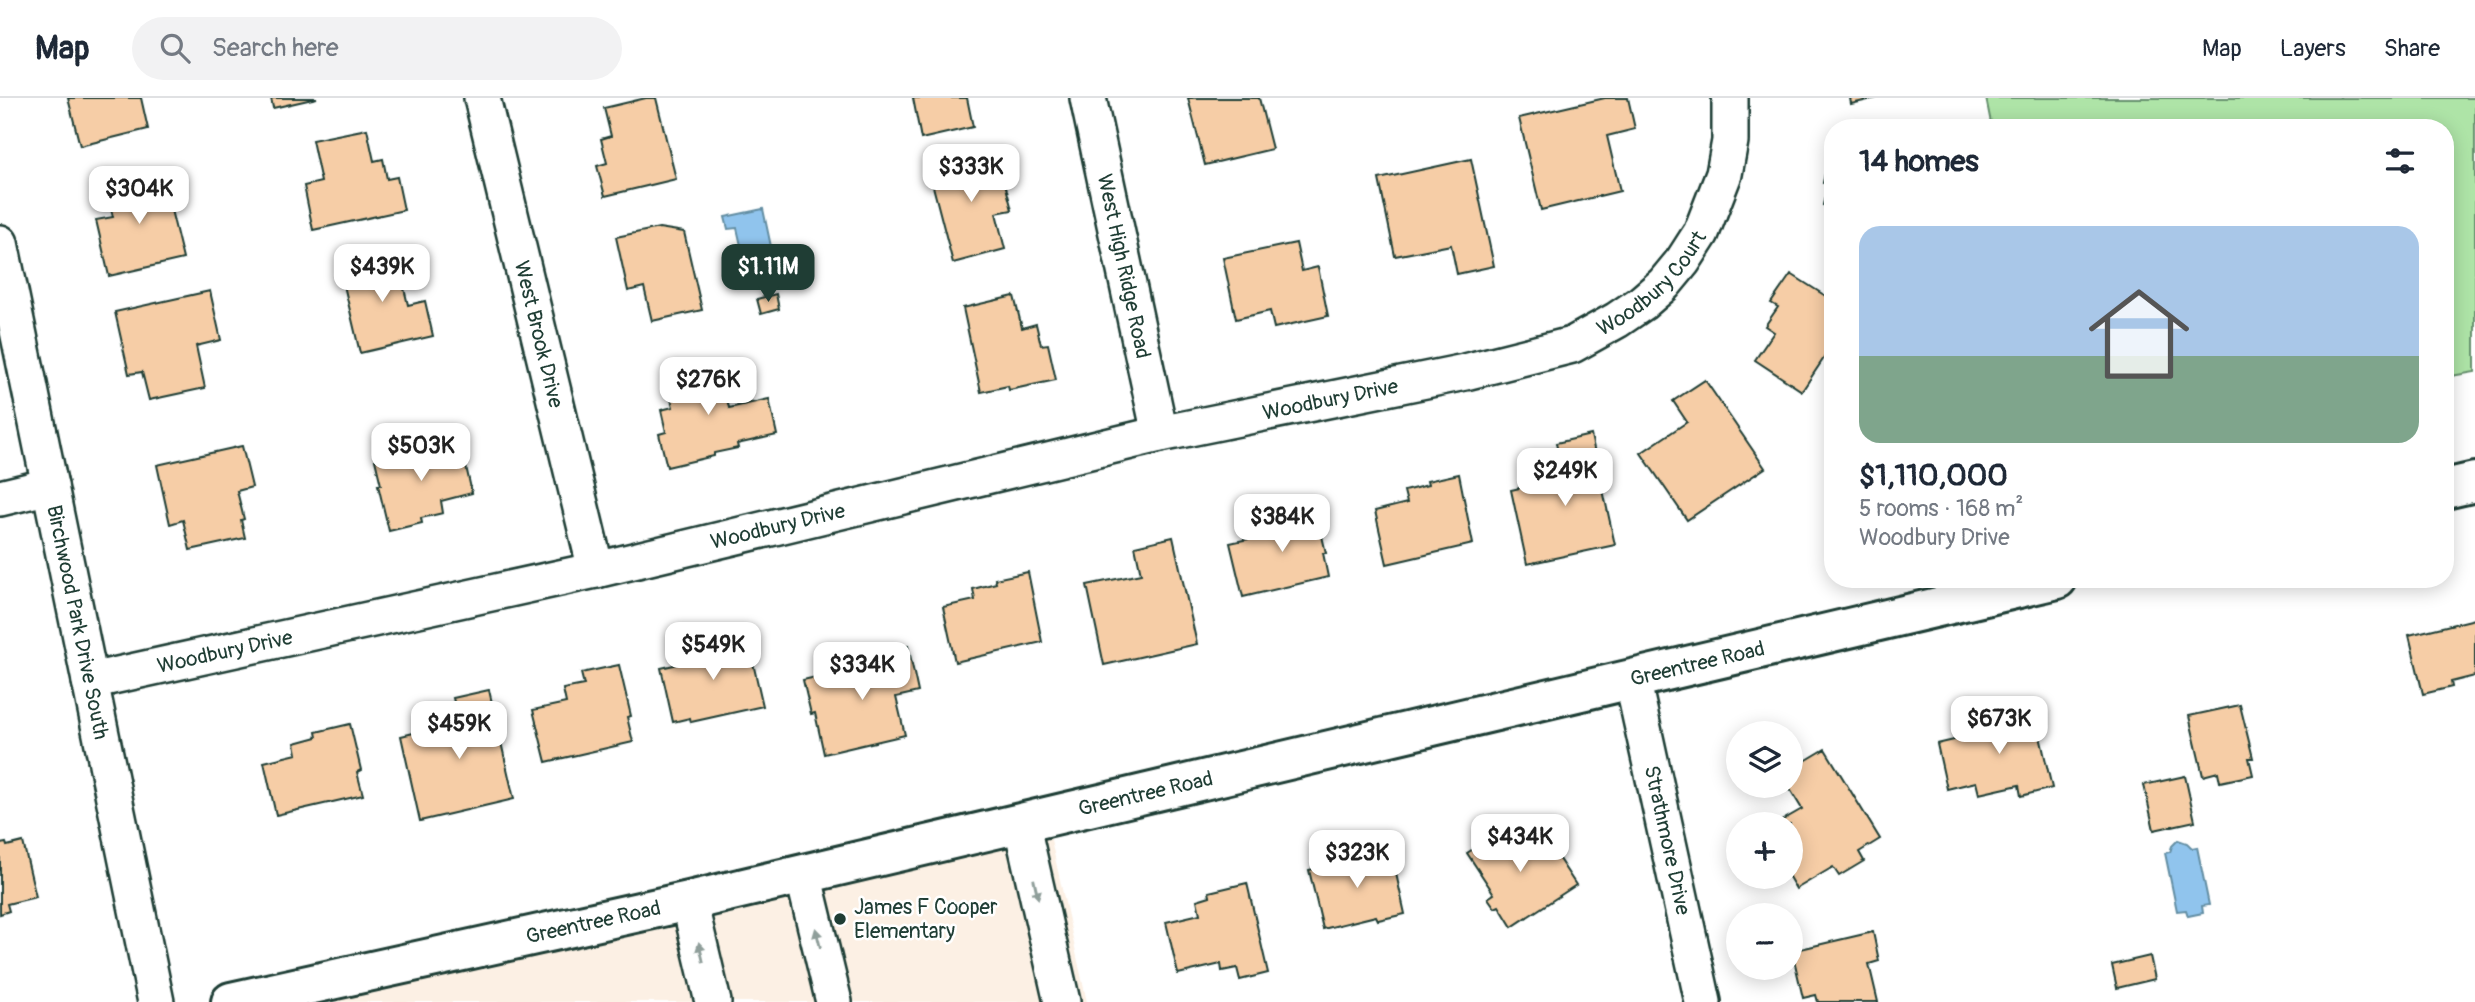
<!DOCTYPE html>
<meta charset="utf-8">
<style>
:root{--surface:#fff;--page:#f2f2f3;--text:#1f2937;--muted:#747a83;--line:#e0e1e3;--accent:#1f3d34}
body{margin:0;font-family:Pangolin,sans-serif;background:var(--page);color:var(--text);height:100vh;display:flex;flex-direction:column;font-size:26px;white-space:nowrap}
*{box-sizing:border-box;margin:0}
p{font-size:23px;color:var(--muted)}
.icon{flex:none;width:38px;height:38px;fill:none;stroke:currentColor;stroke-width:2;stroke-linecap:round;stroke-linejoin:round}
.map{position:relative;flex:1;overflow:hidden}
.side{position:absolute;left:1824px;top:21px;width:630px;height:469px;display:flex;flex-direction:column;background:var(--surface);border-radius:28px;box-shadow:0 4px 18px #0003}
.side>*{flex:none}
.tools{position:absolute;left:1726px;top:623px;display:grid;gap:14px}
.tools a{display:grid;place-items:center;width:77px;height:77px;border-radius:50%;background:var(--surface);box-shadow:0 4px 18px #0003;font-size:35px}
.price{position:absolute;translate:-50% -60px;padding:0 16px;border-radius:14px;background:#fff;color:#222;font-size:23px;line-height:46px;filter:drop-shadow(0 2px 4px #0008)}
.price::after{content:'';position:absolute;left:50%;top:42px;width:21px;height:16px;margin-left:-10px;background:inherit;clip-path:polygon(0 0,100% 0,50% 100%)}
.price.current{background:var(--accent);color:#fff}
ul{padding:0;list-style:none}
li{display:grid;align-content:center;gap:14px;height:371px;padding:0 35px}
li+li{border-top:2px solid var(--line)}
li span{display:grid;place-items:center;height:217px;border-radius:21px;color:#555}
li>.icon{margin-inline-start:auto}
span .icon{width:126px;height:126px;fill:#fffc;stroke-width:1}
li b{font-size:30px}
h2{display:flex;justify-content:space-between;align-items:center;height:84px;padding:0 35px;font-size:30px}
header{display:flex;align-items:center;gap:42px;box-sizing:border-box;height:98px;padding:0 35px;background:var(--surface);border-bottom:2px solid var(--line)}
header strong{font-size:33px}
nav{display:flex;gap:38px;margin-inline-start:auto;font-size:24px}
.search{width:490px;height:63px;background:var(--page);display:flex;align-items:center;gap:18px;box-sizing:border-box;padding:0 24px;border-radius:38px;color:var(--muted);font-size:26px}
.map>svg:first-child{display:block}
.built{fill:#fcf0e4}
.green{fill:#aee4a7;stroke:#66906e;stroke-width:2}
.water{fill:#90c4ed;stroke:#638ea3;stroke-width:2}
.building{fill:#f6cda6;stroke:#1f3d34;stroke-width:2}
.lines{fill:none;stroke-linecap:round;stroke-linejoin:round}
.minor-casing{stroke:#1f3d34;stroke-width:40}
.major-casing{stroke:#1f3d34;stroke-width:44}
.minor{stroke:#fff;stroke-width:35}
.major{stroke:#fff;stroke-width:38}
.oneway{fill:#8f9e9a}
.poi-dot{fill:#1f3d34;stroke:#fff;stroke-width:2.5}
.labels{text-anchor:middle;dominant-baseline:central;stroke-width:5;stroke-linejoin:round;paint-order:stroke}
.street-label{font-size:21px;fill:#1f3d34;stroke:#fff}
.poi-label{font-size:21px;fill:#1f3d34;stroke:#fff;text-anchor:start}
</style>
<header>
<strong>Map</strong>
<div class="search"><svg class="icon" aria-label="search" viewBox="0 0 24 24"><circle cx="10" cy="10" r="6"/><path d="M15 15l6 6"/></svg>Search here</div>
<nav><a>Map</a><a>Layers</a><a>Share</a></nav>
</header>
<div class="map">
<svg width="2475" height="904" viewBox="0 0 2475 904">
<rect width="100%" height="100%" fill="#fff"/>
<filter id="ink" filterUnits="userSpaceOnUse"><feTurbulence type="fractalNoise" baseFrequency=".0143" numOctaves="2"/><feDisplacementMap in="SourceGraphic" scale="14" xChannelSelector="R" yChannelSelector="G"/><feConvolveMatrix kernelMatrix="1 2 1 2 8 2 1 2 1" color-interpolation-filters="sRGB"/></filter>
<g filter="url(#ink)">
<!-- built -->
<path class="built" d="M 1046,719 L 1087,904 L 231,904 Z"/>
<!-- green -->
<path class="green" d="M 1986,0 L 2475,0 L 2475,274 L 2445,279 L 2445,30 L 1992,30 Z"/>
<!-- water -->
<g class="water">
<path d="M 763,111 L 776,172 L 748,178 L 737,130 L 728,131 L 725,119 Z"/>
<path d="M 2178,742 L 2187,745 L 2192,750 L 2197,749 L 2209,807 L 2202,808 L 2203,815 L 2188,818 L 2186,812 L 2177,813 L 2165,755 L 2170,754 L 2172,748 Z"/>
</g>
<!-- building -->
<g class="building">
<path d="M 68,0 L 141,0 L 148,31 L 80,48 Z"/>
<path d="M 271,0 L 317,0 L 273,10 Z"/>
<path d="M 646,0 L 656,0 L 676,81 L 605,98 L 597,68 L 607,65 L 601,41 L 611,38 L 604,10 Z"/>
<path d="M 913,0 L 967,0 L 973,29 L 921,41 Z"/>
<path d="M 1188,0 L 1259,0 L 1272,51 L 1205,67 Z"/>
<path d="M 1605,0 L 1628,0 L 1635,31 L 1607,38 L 1620,93 L 1541,112 L 1519,20 Z"/>
<path d="M 1850,0 L 1877,0 L 1851,6 Z"/>
<path d="M 367,31 L 374,63 L 383,61 L 387,81 L 397,79 L 404,112 L 313,132 L 304,88 L 321,84 L 312,42 Z"/>
<path d="M 1831,49 L 1832,49 L 1832,110 L 1823,107 L 1828,86 L 1823,85 Z"/>
<path d="M 996,51 L 1012,112 L 996,115 L 1005,151 L 953,165 L 928,69 Z"/>
<path d="M 1471,61 L 1494,168 L 1457,176 L 1451,147 L 1395,158 L 1379,81 Z"/>
<path d="M 162,75 L 183,161 L 109,178 L 96,122 L 113,119 L 105,88 Z"/>
<path d="M 659,130 L 684,134 L 702,212 L 652,223 L 644,189 L 628,193 L 616,139 Z"/>
<path d="M 1296,145 L 1302,173 L 1318,169 L 1328,218 L 1274,230 L 1270,213 L 1236,221 L 1223,160 Z"/>
<path d="M 395,153 L 408,207 L 425,203 L 433,238 L 360,255 L 339,166 Z"/>
<path d="M 1791,176 L 1832,202 L 1830,206 L 1832,207 L 1832,248 L 1802,293 L 1755,262 L 1774,234 L 1765,228 L 1778,209 L 1771,205 Z"/>
<path d="M 210,193 L 221,242 L 196,248 L 205,290 L 149,302 L 142,274 L 129,276 L 115,214 Z"/>
<path d="M 776,196 L 779,211 L 761,216 L 757,201 Z"/>
<path d="M 1014,198 L 1022,230 L 1036,226 L 1041,247 L 1048,246 L 1056,282 L 1009,292 L 1008,288 L 981,294 L 963,210 Z"/>
<path d="M 719,264 L 729,310 L 769,301 L 777,337 L 737,346 L 738,350 L 714,355 L 714,358 L 667,369 L 659,336 L 666,334 L 661,312 L 673,309 L 665,277 Z"/>
<path d="M 1705,282 L 1765,370 L 1687,422 L 1641,355 L 1687,324 L 1673,303 Z"/>
<path d="M 1591,337 L 1615,447 L 1527,466 L 1511,392 L 1563,380 L 1556,345 Z"/>
<path d="M 460,342 L 472,395 L 441,403 L 443,415 L 421,420 L 422,425 L 389,433 L 378,387 L 381,387 L 375,362 Z"/>
<path d="M 242,348 L 252,389 L 237,393 L 244,421 L 241,422 L 245,440 L 190,452 L 183,422 L 170,426 L 157,367 Z"/>
<path d="M 1459,376 L 1473,446 L 1387,466 L 1375,413 L 1407,405 L 1404,393 L 1428,387 L 1427,383 Z"/>
<path d="M 1315,408 L 1326,455 L 1323,455 L 1328,479 L 1243,499 L 1230,445 L 1262,438 L 1259,426 L 1283,421 L 1282,415 Z"/>
<path d="M 1173,439 L 1197,546 L 1104,567 L 1087,487 L 1141,476 L 1135,448 Z"/>
<path d="M 1028,474 L 1042,544 L 955,564 L 943,509 L 975,502 L 973,491 L 996,485 L 995,481 Z"/>
<path d="M 2475,521 L 2475,578 L 2451,584 L 2452,589 L 2423,596 L 2409,537 Z"/>
<path d="M 746,535 L 763,608 L 691,624 L 690,620 L 673,624 L 661,570 L 691,563 L 689,554 L 715,549 L 713,543 Z"/>
<path d="M 908,548 L 918,594 L 896,599 L 905,637 L 824,656 L 815,615 L 811,616 L 803,582 L 842,573 L 845,582 L 850,580 L 848,574 L 865,570 L 866,576 L 872,574 L 868,558 Z"/>
<path d="M 619,567 L 631,618 L 627,619 L 633,644 L 546,664 L 533,612 L 566,605 L 563,591 L 584,587 L 581,575 Z"/>
<path d="M 489,592 L 514,701 L 420,723 L 401,638 L 459,624 L 453,600 Z"/>
<path d="M 2240,607 L 2253,660 L 2249,660 L 2253,677 L 2220,684 L 2218,674 L 2203,678 L 2189,618 Z"/>
<path d="M 2033,608 L 2052,690 L 2021,698 L 2019,687 L 1979,696 L 1976,684 L 1947,691 L 1937,646 L 1988,634 L 1984,619 Z"/>
<path d="M 350,626 L 361,672 L 357,674 L 363,697 L 276,717 L 264,664 L 297,656 L 295,645 L 317,639 L 316,634 Z"/>
<path d="M 1825,651 L 1880,741 L 1859,754 L 1864,763 L 1839,778 L 1833,769 L 1796,791 L 1789,779 L 1790,726 L 1776,726 L 1802,711 L 1788,688 L 1790,688 L 1790,672 Z"/>
<path d="M 2185,678 L 2195,723 L 2154,732 L 2144,687 Z"/>
<path d="M 1514,725 L 1532,752 L 1543,745 L 1551,757 L 1555,755 L 1576,787 L 1512,829 L 1499,808 L 1495,810 L 1488,800 L 1494,796 L 1467,755 Z"/>
<path d="M 23,744 L 36,799 L 7,806 L 9,813 L 0,816 L 0,746 L 6,745 L 7,748 Z"/>
<path d="M 1391,753 L 1405,816 L 1378,822 L 1376,818 L 1323,831 L 1309,772 Z"/>
<path d="M 1247,785 L 1268,875 L 1240,882 L 1237,870 L 1222,873 L 1221,866 L 1178,876 L 1166,824 L 1200,816 L 1197,802 L 1210,798 L 1209,794 Z"/>
<path d="M 1873,834 L 1879,863 L 1869,866 L 1878,904 L 1818,904 L 1816,897 L 1803,900 L 1792,853 Z"/>
<path d="M 2150,858 L 2155,881 L 2117,890 L 2112,867 Z"/>
</g>
<g class="lines">
<defs>
<g id="minor">
<path id="s1" d="M 482,0 L 596,472"/>
<path id="s2" d="M 1088,0 L 1160,336"/>
<path id="s3" d="M 0,145 L 156,904"/>
<path d="M 0,400 L 50,388"/>
<path id="s4" d="M 1632,580 L 1703,904"/>
<path id="s5" d="M 90,583 L 596,472 L 1160,336 L 1465,274 L 1572,247 L 1617,222 L 1642,205 L 1664,186 L 1683,163 L 1701,135 L 1724,76 L 1730,43 L 1730,0"/>
<path d="M 1021,724 L 1062,904"/>
<path d="M 803,776 L 834,904"/>
<path d="M 689,803 L 713,904"/>
</g>
<g id="major">
<path d="M 2445,391 L 2475,384"/>
<path id="s6" d="M 231,904 L 689,803 L 2057,481"/>
</g>
</defs>
<!-- minor casing -->
<use href="#minor" class="minor-casing"/>
<!-- major casing -->
<use href="#major" class="major-casing"/>
<!-- minor -->
<use href="#minor" class="minor"/>
<!-- major -->
<use href="#major" class="major"/>
</g>
<!-- one-way arrows -->
<defs><path id="oneway-solid" d="M-6-.8H1V-3.2L6.5 0L1 3.2V.8H-6Z" transform="scale(1.75)"/></defs>
<g class="oneway">
<use href="#oneway-solid" transform="translate(1036 791) rotate(77)"/>
<use href="#oneway-solid" transform="translate(818 840) rotate(-104)"/>
<use href="#oneway-solid" transform="translate(701 854) rotate(-103)"/>
</g>
</g>
<!-- markers -->
<circle class="poi-dot" cx="840" cy="821" r="7"/>
<g class="labels">
<!-- street labels -->
<g class="street-label">
<text stroke="none"><textPath href="#s2" startOffset="172">West High Ridge Road</textPath></text>
<text stroke="none"><textPath href="#s5" startOffset="1622">Woodbury Court</textPath></text>
<text stroke="none"><textPath href="#s1" startOffset="243">West Brook Drive</textPath></text>
<text stroke="none"><textPath href="#s5" startOffset="1272">Woodbury Drive</textPath></text>
<text stroke="none"><textPath href="#s5" startOffset="705">Woodbury Drive</textPath></text>
<text stroke="none"><textPath href="#s3" startOffset="387">Birchwood Park Drive South</textPath></text>
<text stroke="none"><textPath href="#s5" startOffset="138">Woodbury Drive</textPath></text>
<text stroke="none"><textPath href="#s6" startOffset="1505">Greentree Road</textPath></text>
<text stroke="none"><textPath href="#s6" startOffset="938">Greentree Road</textPath></text>
<text stroke="none"><textPath href="#s4" startOffset="166">Strathmore Drive</textPath></text>
<text stroke="none"><textPath href="#s6" startOffset="371">Greentree Road</textPath></text>
</g>
<!-- poi labels -->
<g class="poi-label">
<text x="854" y="809">James F Cooper<tspan x="854" dy="24">Elementary</tspan></text>
</g>
</g>
</svg>
<div class="tools">
<a><svg class="icon" aria-label="layers" viewBox="0 0 24 24"><path d="M12 4l9 5-9 5-9-5zM3 14l9 5 9-5"/></svg></a>
<a>+</a>
<a>−</a>
</div>
<b class="price" style="left:971px;top:106px">$333K</b>
<b class="price" style="left:139px;top:128px">$304K</b>
<b class="price" style="left:382px;top:206px">$439K</b>
<b class="price current" style="left:768px;top:206px">$1.11M</b>
<b class="price" style="left:708px;top:319px">$276K</b>
<b class="price" style="left:421px;top:385px">$503K</b>
<b class="price" style="left:1565px;top:410px">$249K</b>
<b class="price" style="left:1282px;top:456px">$384K</b>
<b class="price" style="left:713px;top:584px">$549K</b>
<b class="price" style="left:862px;top:604px">$334K</b>
<b class="price" style="left:1999px;top:658px">$673K</b>
<b class="price" style="left:459px;top:663px">$459K</b>
<b class="price" style="left:1520px;top:776px">$434K</b>
<b class="price" style="left:1357px;top:792px">$323K</b>
<section class="side">
<h2>14 homes<svg class="icon" aria-label="filters" viewBox="0 0 24 24"><path d="M4 7h16M4 17h16"/><circle cx="9" cy="7" r="2"/><circle cx="15" cy="17" r="2"/></svg></h2>
<ul>
<li><span style="background:linear-gradient(#a9c7e8 60%,#7fa58c 0)"><svg class="icon" aria-label="home" viewBox="0 0 24 24"><path d="M3 11l9-7 9 7M6 9v11h12V9"/></svg></span><div><b>$1,110,000</b><p>5 rooms · 168 m²</p><p>Woodbury Drive</p></div></li>
</ul>
</section>
</div>
